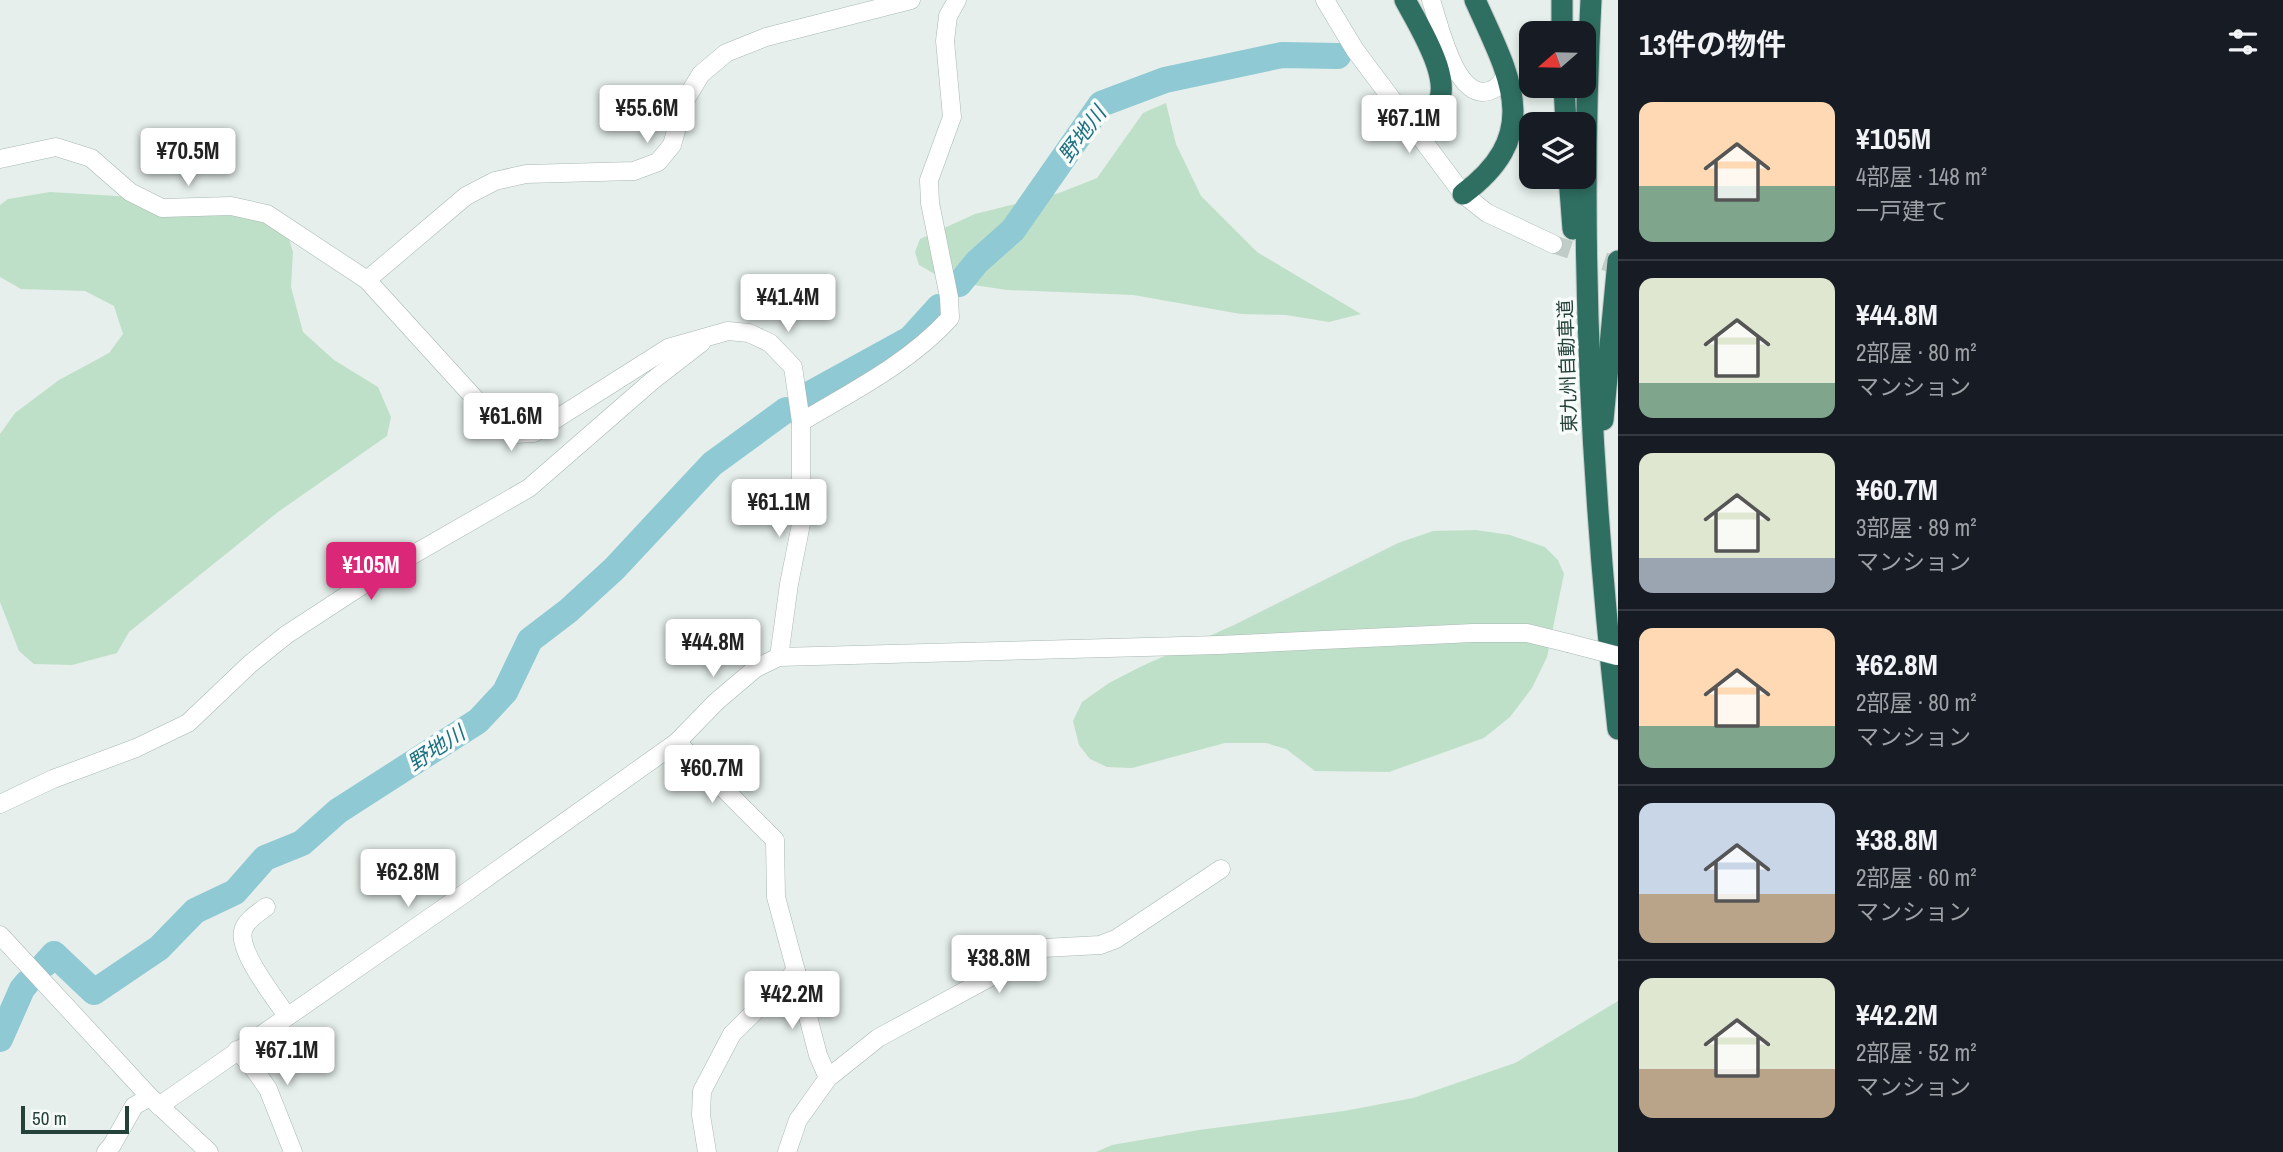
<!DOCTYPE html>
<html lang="ja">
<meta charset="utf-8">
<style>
:root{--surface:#171b24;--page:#20242c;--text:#f1f3f6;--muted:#9ea1a6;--line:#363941;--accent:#db2777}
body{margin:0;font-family:"Archivo Narrow","Noto Sans JP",sans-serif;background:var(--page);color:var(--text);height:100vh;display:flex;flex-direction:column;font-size:26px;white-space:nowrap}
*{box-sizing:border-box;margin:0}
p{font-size:23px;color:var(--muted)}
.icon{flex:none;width:38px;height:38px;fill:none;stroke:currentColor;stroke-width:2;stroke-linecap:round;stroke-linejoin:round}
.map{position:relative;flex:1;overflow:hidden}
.side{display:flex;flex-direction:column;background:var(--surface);width:665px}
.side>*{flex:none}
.needle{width:46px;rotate:250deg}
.buttons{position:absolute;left:1519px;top:21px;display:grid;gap:14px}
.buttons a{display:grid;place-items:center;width:77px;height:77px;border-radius:14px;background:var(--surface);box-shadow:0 4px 10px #0003;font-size:35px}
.scale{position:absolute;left:21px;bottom:18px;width:108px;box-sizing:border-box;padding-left:7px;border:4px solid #24423a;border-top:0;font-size:19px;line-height:24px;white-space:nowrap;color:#24423a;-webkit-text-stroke:5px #f7fbf9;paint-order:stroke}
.price{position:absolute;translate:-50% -60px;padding:0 16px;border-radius:7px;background:#fff;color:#222;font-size:23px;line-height:46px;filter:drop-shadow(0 2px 4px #0008)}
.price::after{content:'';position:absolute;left:50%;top:42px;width:21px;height:16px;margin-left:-10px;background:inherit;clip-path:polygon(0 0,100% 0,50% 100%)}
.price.active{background:var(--accent);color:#fff}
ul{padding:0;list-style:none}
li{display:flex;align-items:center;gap:21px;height:175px;padding:0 21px}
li+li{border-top:2px solid var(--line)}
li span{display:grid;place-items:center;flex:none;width:196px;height:140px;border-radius:14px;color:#555}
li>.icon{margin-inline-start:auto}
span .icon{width:84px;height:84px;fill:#fffc;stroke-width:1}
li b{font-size:30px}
h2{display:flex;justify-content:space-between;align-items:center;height:84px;padding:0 21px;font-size:30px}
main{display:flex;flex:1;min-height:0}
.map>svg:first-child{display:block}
.green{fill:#bfe0c8}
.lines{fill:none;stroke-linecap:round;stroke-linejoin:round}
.river{stroke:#8ec9d4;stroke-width:26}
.minor-tunnel{stroke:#bfccc8;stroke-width:18;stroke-dasharray:18 9;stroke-linecap:butt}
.minor-casing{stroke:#a8b8b2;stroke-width:19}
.highway-casing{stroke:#c2cac8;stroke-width:23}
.minor{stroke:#fff;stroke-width:18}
.highway{stroke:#2f6f62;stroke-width:21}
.minor-bridge-casing{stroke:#a8b8b2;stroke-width:19;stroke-linecap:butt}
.minor-bridge{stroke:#fff;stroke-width:18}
.labels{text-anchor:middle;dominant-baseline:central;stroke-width:7;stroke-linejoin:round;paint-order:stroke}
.street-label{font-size:19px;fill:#24423a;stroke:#f7fbf9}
.water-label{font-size:21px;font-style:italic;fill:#1c6f80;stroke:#f7fbf9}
</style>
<main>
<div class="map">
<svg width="1618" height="1152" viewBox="0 0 1618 1152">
<rect width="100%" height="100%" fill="#e6efeb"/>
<!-- green -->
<g class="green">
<path d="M 1166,103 L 1176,144 L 1201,196 L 1257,252 L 1361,314 L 1329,322 L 1286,315 L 1241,314 L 1133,295 L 1007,290 L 947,281 L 919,265 L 915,252 L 920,239 L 975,214 L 1059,193 L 1097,178 L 1143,113 Z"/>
<path d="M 50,192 L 232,203 L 282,217 L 293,252 L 291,287 L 303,332 L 334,360 L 378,387 L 391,417 L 387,436 L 278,512 L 129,632 L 117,653 L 72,665 L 34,664 L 19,651 L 0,602 L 0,434 L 15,413 L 59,380 L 109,353 L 123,334 L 114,306 L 85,291 L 21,289 L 0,277 L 0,205 L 8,199 Z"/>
<path d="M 1476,530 L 1510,535 L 1545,547 L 1558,560 L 1564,574 L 1547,657 L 1532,688 L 1510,717 L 1484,738 L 1389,772 L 1315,771 L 1286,749 L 1266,743 L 1225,743 L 1132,768 L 1107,767 L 1090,759 L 1079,745 L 1073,721 L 1082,702 L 1109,683 L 1140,667 L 1234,625 L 1398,543 L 1433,531 Z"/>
<path d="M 1618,1001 L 1618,1152 L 1096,1152 L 1112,1145 L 1199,1130 L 1344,1111 L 1413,1098 L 1515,1063 Z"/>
</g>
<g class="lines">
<!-- river -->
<g class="river">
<path d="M 959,284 L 977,262 L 1013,230 L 1101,104 L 1165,80 L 1282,55 L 1338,56"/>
<path d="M 810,394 L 910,339 L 939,307"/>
<path d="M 45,964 L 54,954 L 94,992 L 159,948 L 195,911 L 235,892 L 265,858 L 302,843 L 338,811 L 478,721 L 505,692 L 530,640 L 568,611 L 614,569 L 712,464 L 786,410"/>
<path d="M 0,1039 L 22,989 L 27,983"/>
</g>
<!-- minor-tunnel -->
<path class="minor-tunnel" d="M 1553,244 L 1618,266"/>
<defs>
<g id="minor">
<path d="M 1325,0 L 1355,50 L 1463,194 L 1487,213 L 1553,244"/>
<path d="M 1431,0 C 1439,23 1455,101 1489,91 C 1499,88 1503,81 1506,71"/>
<path d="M 0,159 L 56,147 L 91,158 L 130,192 L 162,208 L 231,206 L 267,214 L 367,280 L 499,425 L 516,434 L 534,433 L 668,348 L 728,331 L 749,333 L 770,343 L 793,367 L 801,422 L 801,524 L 789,584 L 779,657"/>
<path d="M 367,280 L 466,196 L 495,181 L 526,174 L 634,171 L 658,162 L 672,145 L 684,102 L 701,74 L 726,53 L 766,37 L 911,0"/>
<path d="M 801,422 C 853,391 909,363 950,318 L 949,297 L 930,203 L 929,180 L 952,117 L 945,41 L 948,16 L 957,0"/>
<path d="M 677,742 L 775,840 L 776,897 L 796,971 L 732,1034 L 702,1091 L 701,1115 L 707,1152"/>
<path d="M 0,804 L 53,779 L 136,748 L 188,723 L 250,664 L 286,635 L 381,573 L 529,488 L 652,381 L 701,343"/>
<path d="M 266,907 C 258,913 245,921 243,931 C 238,952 275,998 287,1016"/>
<path d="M 0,935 L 150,1097 L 209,1152"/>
<path d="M 796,971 L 818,1055 L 828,1078"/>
<path d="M 237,1050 L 254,1069 L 268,1089 L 293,1152"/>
<path d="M 159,1106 L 461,896 L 677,742 L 717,701 L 756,668 L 779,657 L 1219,645 L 1473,633 L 1527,633 L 1568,643"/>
<path d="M 106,1152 L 112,1145 L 134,1106 L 150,1097"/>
<path d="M 787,1152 L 798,1120 L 828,1078 L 878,1038 L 1044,948 L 1100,945 L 1116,939 L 1221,869"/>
</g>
<g id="highway">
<path d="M 1562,0 L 1562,33"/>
<path d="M 1591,0 C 1578,244 1591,487 1618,729"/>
<path d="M 1564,86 L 1566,124"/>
<path d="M 1398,109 C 1409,115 1418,118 1430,111 C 1462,92 1417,23 1405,0"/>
<path d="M 1569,177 L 1573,229"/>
<path d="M 1463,194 C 1545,133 1509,76 1475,0"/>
<path d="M 1603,420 L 1618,261"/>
</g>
</defs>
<!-- minor casing -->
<use href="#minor" class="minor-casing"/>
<!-- highway casing -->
<use href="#highway" class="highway-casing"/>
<!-- minor -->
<use href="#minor" class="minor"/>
<!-- highway -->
<use href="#highway" class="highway"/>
<defs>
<path id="minor-bridge" d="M 1568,643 L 1618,656"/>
</defs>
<!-- minor-bridge casing -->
<use href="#minor-bridge" class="minor-bridge-casing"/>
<!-- minor-bridge -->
<use href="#minor-bridge" class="minor-bridge"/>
</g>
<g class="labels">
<!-- street labels -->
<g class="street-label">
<text transform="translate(1567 366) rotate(-92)">東九州自動車道</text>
</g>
<!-- water labels -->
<g class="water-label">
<text transform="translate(1082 134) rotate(-53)">野地川</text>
<text transform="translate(436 748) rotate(-33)">野地川</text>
</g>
</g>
</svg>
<div class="buttons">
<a><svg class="needle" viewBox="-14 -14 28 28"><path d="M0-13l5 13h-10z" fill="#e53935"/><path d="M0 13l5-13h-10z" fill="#9ea1a6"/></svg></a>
<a><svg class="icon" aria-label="layers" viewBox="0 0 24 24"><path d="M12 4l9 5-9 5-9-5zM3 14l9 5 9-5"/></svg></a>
</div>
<div class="scale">50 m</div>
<b class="price" style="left:647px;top:145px">¥55.6M</b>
<b class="price" style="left:1409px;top:155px">¥67.1M</b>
<b class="price" style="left:188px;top:188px">¥70.5M</b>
<b class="price" style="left:788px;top:334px">¥41.4M</b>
<b class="price" style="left:511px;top:453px">¥61.6M</b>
<b class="price" style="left:779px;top:539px">¥61.1M</b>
<b class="price active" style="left:371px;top:602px">¥105M</b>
<b class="price" style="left:713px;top:679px">¥44.8M</b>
<b class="price" style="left:712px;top:805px">¥60.7M</b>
<b class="price" style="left:408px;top:909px">¥62.8M</b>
<b class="price" style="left:999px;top:995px">¥38.8M</b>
<b class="price" style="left:792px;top:1031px">¥42.2M</b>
<b class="price" style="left:287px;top:1087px">¥67.1M</b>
</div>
<section class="side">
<h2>13件の物件<svg class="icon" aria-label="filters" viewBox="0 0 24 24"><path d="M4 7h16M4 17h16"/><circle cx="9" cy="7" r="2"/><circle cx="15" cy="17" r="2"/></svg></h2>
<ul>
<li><span style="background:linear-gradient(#ffd9b3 60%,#7fa58c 0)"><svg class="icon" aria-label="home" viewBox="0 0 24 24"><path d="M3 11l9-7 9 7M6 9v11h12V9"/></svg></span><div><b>¥105M</b><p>4部屋 · 148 m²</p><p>一戸建て</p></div></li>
<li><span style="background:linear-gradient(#dfe7d0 75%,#7fa58c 0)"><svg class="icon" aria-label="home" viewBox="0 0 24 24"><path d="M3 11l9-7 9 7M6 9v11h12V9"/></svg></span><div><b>¥44.8M</b><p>2部屋 · 80 m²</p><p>マンション</p></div></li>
<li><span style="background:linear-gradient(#dfe7d0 75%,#9aa5b1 0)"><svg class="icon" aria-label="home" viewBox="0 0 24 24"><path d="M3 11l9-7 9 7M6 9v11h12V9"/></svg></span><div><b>¥60.7M</b><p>3部屋 · 89 m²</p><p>マンション</p></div></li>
<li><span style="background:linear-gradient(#ffd9b3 70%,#7fa58c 0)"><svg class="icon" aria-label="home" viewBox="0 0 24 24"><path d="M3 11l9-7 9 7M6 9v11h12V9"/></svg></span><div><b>¥62.8M</b><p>2部屋 · 80 m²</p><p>マンション</p></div></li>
<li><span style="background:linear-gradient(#c9d6e8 65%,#b9a48a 0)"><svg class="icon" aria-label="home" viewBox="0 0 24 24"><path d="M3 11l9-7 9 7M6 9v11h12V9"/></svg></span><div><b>¥38.8M</b><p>2部屋 · 60 m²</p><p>マンション</p></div></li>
<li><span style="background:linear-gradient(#dfe7d0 65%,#b9a48a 0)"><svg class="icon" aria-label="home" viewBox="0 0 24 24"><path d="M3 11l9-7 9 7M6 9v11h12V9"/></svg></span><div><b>¥42.2M</b><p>2部屋 · 52 m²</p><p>マンション</p></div></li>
</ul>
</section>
</main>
